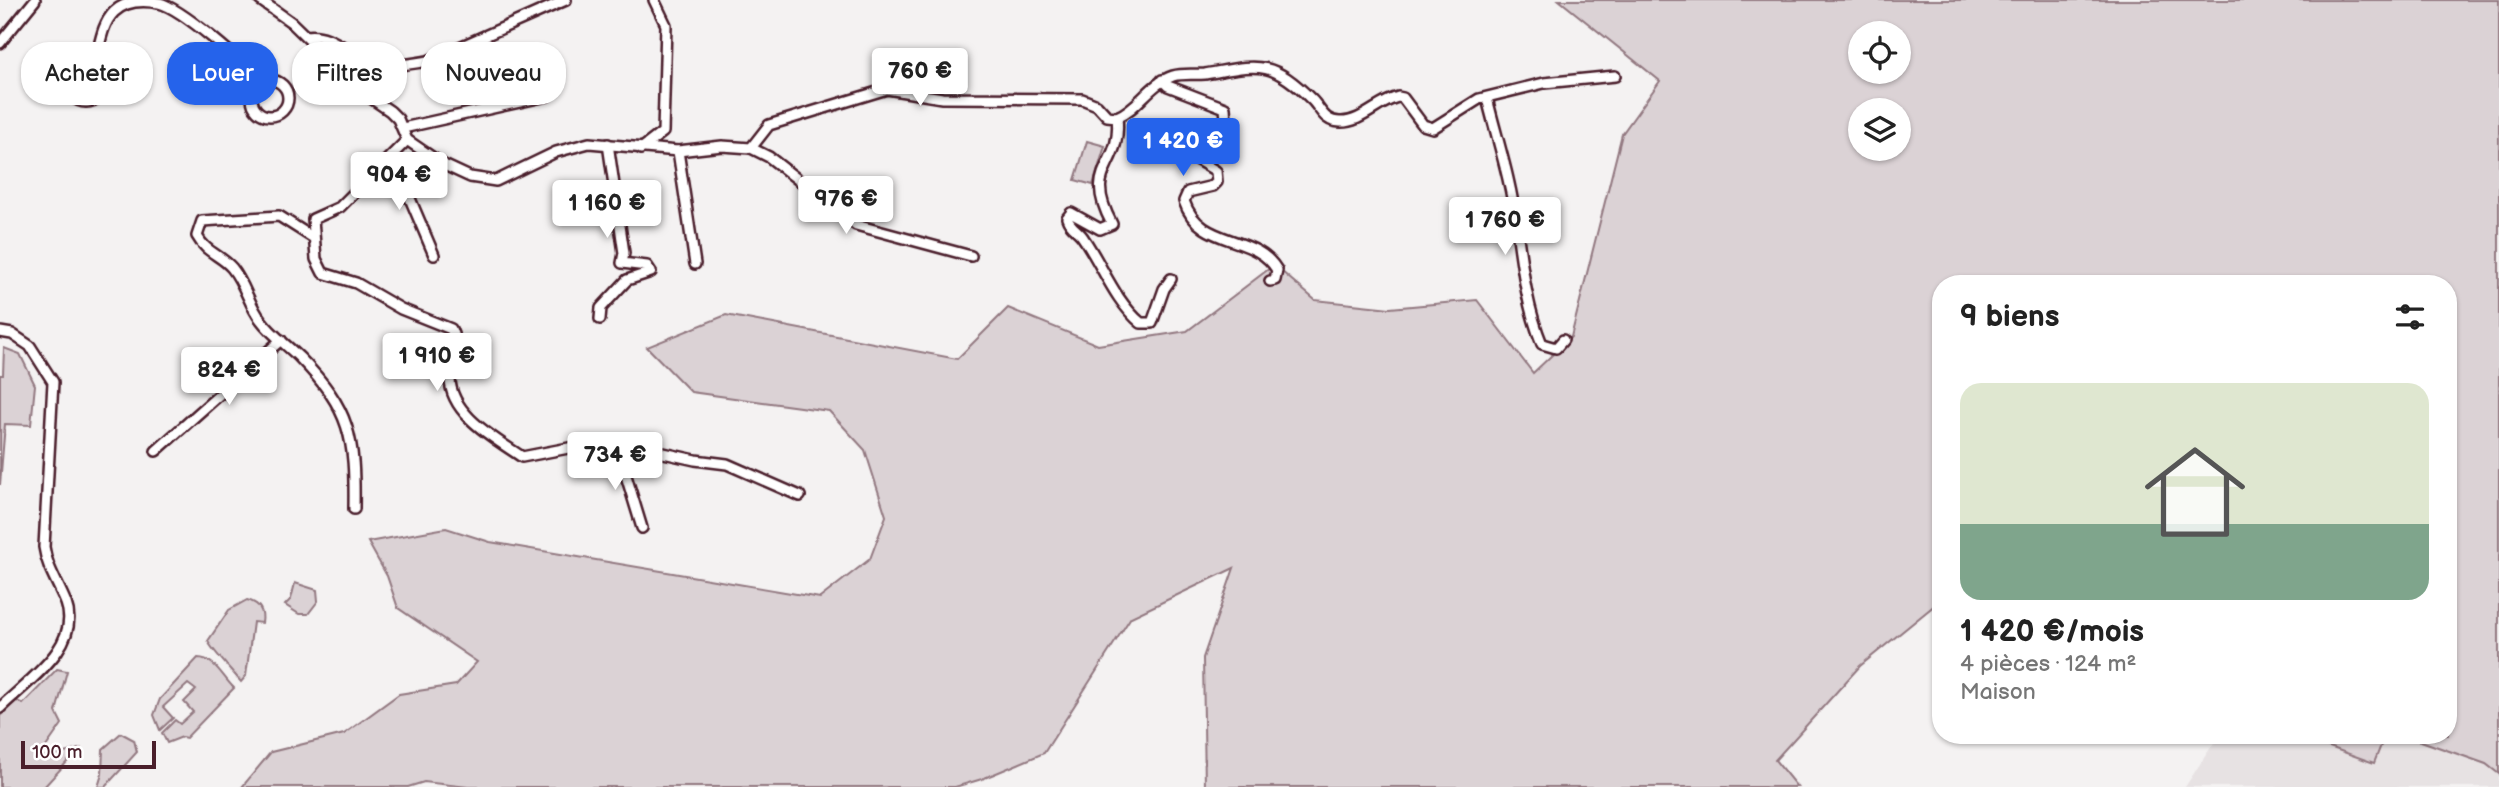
<!DOCTYPE html>
<html lang="fr">
<meta charset="utf-8">
<style>
:root{--surface:#fff;--page:#f6f6f6;--text:#222;--muted:#767676;--line:#e0e0e0;--accent:#2563eb}
body{margin:0;font-family:"Balsamiq Sans",sans-serif;background:var(--page);color:var(--text);height:100vh;display:flex;flex-direction:column;font-size:26px;white-space:nowrap}
*{box-sizing:border-box;margin:0}
p{font-size:23px;color:var(--muted)}
.icon{flex:none;width:38px;height:38px;fill:none;stroke:currentColor;stroke-width:2;stroke-linecap:round;stroke-linejoin:round}
.map{position:relative;flex:1;overflow:hidden}
.details{position:absolute;left:1932px;top:275px;width:525px;height:469px;display:flex;flex-direction:column;background:var(--surface);border-radius:28px;box-shadow:0 2px 5px #0004}
.details>*{flex:none}
.guide{position:absolute;left:21px;top:42px;width:665px;height:63px;display:flex;gap:14px}
.controls{position:absolute;left:1848px;top:21px;display:grid;gap:14px}
.controls a{display:grid;place-items:center;width:63px;height:63px;border-radius:50%;background:var(--surface);box-shadow:0 2px 5px #0004;font-size:35px}
.scale{position:absolute;left:21px;bottom:18px;width:135px;box-sizing:border-box;padding-left:7px;border:4px solid #4a1f2b;border-top:0;font-size:19px;line-height:24px;white-space:nowrap;color:#4a1f2b;-webkit-text-stroke:5px #fff;paint-order:stroke}
.price{position:absolute;translate:-50% -60px;padding:0 16px;border-radius:7px;background:#fff;color:#222;font-size:23px;line-height:46px;filter:drop-shadow(0 2px 4px #0008)}
.price::after{content:'';position:absolute;left:50%;top:42px;width:21px;height:16px;margin-left:-10px;background:inherit;clip-path:polygon(0 0,100% 0,50% 100%)}
.price.on{background:var(--accent);color:#fff}
ul{padding:0;list-style:none}
li{display:grid;align-content:center;gap:14px;height:371px;padding:0 28px}
li+li{border-top:2px solid var(--line)}
li span{display:grid;place-items:center;height:217px;border-radius:21px;color:#555}
li>.icon{margin-inline-start:auto}
span .icon{width:126px;height:126px;fill:#fffc;stroke-width:1}
li b{font-size:30px}
h2{display:flex;justify-content:space-between;align-items:center;height:84px;padding:0 28px;font-size:30px}
.chip{padding:0 24px;border-radius:28px;background:var(--surface);box-shadow:0 2px 5px #0004;font-size:24px;line-height:63px}
.chip.on{background:var(--accent);color:#fff}
.map>svg:first-child{display:block}
.built{fill:#e7e2e3}
.green{fill:#dbd2d5;stroke:#927880;stroke-width:2;fill-rule:evenodd}
.lines{fill:none;stroke-linecap:round;stroke-linejoin:round}
.minor-casing{stroke:#4a1f2b;stroke-width:14}
.minor{stroke:#fff;stroke-width:9}
</style>
<div class="map">
<svg width="2499" height="787" viewBox="0 0 2499 787">
<rect width="100%" height="100%" fill="#f4f2f2"/>
<filter id="ink" filterUnits="userSpaceOnUse"><feTurbulence type="fractalNoise" baseFrequency=".0143" numOctaves="2"/><feDisplacementMap in="SourceGraphic" scale="14" xChannelSelector="R" yChannelSelector="G"/><feConvolveMatrix kernelMatrix="1 2 1 2 8 2 1 2 1" color-interpolation-filters="sRGB"/></filter>
<g filter="url(#ink)">
<!-- built -->
<path class="built" d="M 2219,735 L 2296,735 L 2374,763 L 2385,735 L 2404,735 L 2486,764 L 2499,774 L 2499,787 L 2185,787 Z"/>
<!-- green -->
<g class="green">
<path d="M 1559,0 L 2499,0 L 2499,774 L 2486,764 L 2404,735 L 2448,735 L 2448,284 L 1941,284 L 1941,600 L 1860,666 L 1775,760 L 1797,787 L 1205,787 L 1203,658 L 1234,568 L 1131,617 L 1044,753 L 982,779 L 955,787 L 468,787 L 424,782 L 408,787 L 242,787 L 271,752 L 344,734 L 399,694 L 456,685 L 477,662 L 398,608 L 387,576 L 368,542 L 446,528 L 490,542 L 820,598 L 870,559 L 886,516 L 865,450 L 829,411 L 691,392 L 647,347 L 726,315 L 957,359 L 1008,308 L 1098,345 L 1187,331 L 1274,265 L 1315,300 L 1390,308 L 1477,300 L 1533,373 L 1571,337 L 1622,134 L 1660,81 ZM 1860,33 L 1899,33 L 1899,72 L 1860,72 ZM 1860,110 L 1899,110 L 1899,149 L 1860,149 Z"/>
<path d="M 1087,141 L 1105,146 L 1093,185 L 1075,180 Z"/>
<path d="M 4,348 L 20,354 L 35,385 L 31,425 L 5,424 L 0,485 L 0,375 L 3,375 Z"/>
<path d="M 295,583 L 317,590 L 318,601 L 308,614 L 299,614 L 285,605 L 291,599 Z"/>
<path d="M 247,600 C 259,603 264,611 262,623 L 253,622 L 246,676 L 241,682 C 234,673 210,648 208,641 L 229,610 Z"/>
<path d="M 198,658 C 215,658 223,678 234,688 L 186,738 L 182,737 L 167,743 L 162,733 L 175,720 L 180,724 L 193,712 L 184,702 L 196,690 L 188,684 L 163,707 L 173,718 L 160,730 L 154,715 L 160,699 Z"/>
<path d="M 57,669 L 67,671 L 56,712 L 62,724 L 41,754 L 46,758 L 79,749 L 44,787 L 0,787 L 0,716 L 15,700 L 23,704 Z"/>
<path d="M 121,733 L 134,740 L 137,752 L 105,787 L 98,787 L 102,774 L 103,749 Z"/>
<path d="M 2296,735 L 2385,735 L 2374,763 Z"/>
</g>
<g class="lines">
<defs>
<g id="minor">
<path d="M 260,0 L 291,22 L 365,94 L 390,111 L 398,119 L 407,140 L 442,164 L 470,177 L 496,181 L 556,152 L 589,143 L 678,151 L 722,146 L 751,148 L 769,125 L 887,89 L 942,98 L 1082,99 L 1097,105 L 1107,116 L 1117,117 C 1139,108 1149,84 1173,76 C 1183,73 1194,75 1205,74 C 1257,65 1270,58 1312,100 C 1321,109 1324,122 1340,122 C 1361,123 1378,102 1398,97 L 1403,98 L 1423,125 L 1433,128 L 1479,99 L 1544,83 L 1615,76"/>
<path d="M 306,36 C 331,32 349,55 372,62 C 391,68 410,64 428,61 L 566,0"/>
<path d="M 0,43 L 35,0"/>
<circle cx="86" cy="84" r="18"/>
<path d="M 93,67 C 100,50 100,26 114,12 C 126,0 143,0 159,3 C 181,8 246,64 260,83"/>
<circle cx="270" cy="98" r="18"/>
<path d="M 1162,80 L 1168,86 L 1225,108 L 1226,120 L 1201,133 L 1188,146 L 1189,155 L 1216,171 L 1217,182 L 1213,186 L 1188,192 L 1184,201 C 1200,249 1254,232 1277,270 L 1275,280 L 1270,281"/>
<path d="M 1487,98 C 1497,139 1511,181 1516,223 C 1522,265 1526,305 1542,344 L 1556,348 L 1563,340"/>
<path d="M 1117,117 C 1123,169 1081,166 1112,224 L 1100,229 L 1071,213 L 1067,218 C 1070,228 1079,230 1084,239 C 1103,267 1115,301 1141,323 L 1152,323 L 1164,289 L 1171,279"/>
<path d="M 403,128 L 547,96"/>
<path d="M 407,140 L 340,207 L 313,219 L 316,259 L 323,273 L 356,283 L 401,309 L 451,329 L 459,350 C 457,359 450,367 450,377 C 449,414 496,439 522,457 L 579,446 L 632,446 L 695,460 L 727,464 L 800,496"/>
<path d="M 751,148 L 769,157 L 856,225 L 971,256"/>
<path d="M 641,149 L 663,132 L 666,25 L 654,0"/>
<path d="M 678,151 L 695,264"/>
<path d="M 392,156 L 434,255"/>
<path d="M 312,237 L 279,216 L 202,221 L 197,236 C 206,253 221,255 232,268 C 245,284 249,305 261,320 C 271,334 288,346 300,358 C 351,410 355,438 354,509"/>
<path d="M 600,319 L 601,308 L 627,280 L 651,272 L 647,266 L 622,263 L 624,253 L 608,144"/>
<path d="M 0,332 L 12,334 L 30,346 L 53,382 L 44,547 C 47,568 58,583 66,603 C 82,646 27,681 0,708"/>
<path d="M 617,446 L 642,528"/>
<path d="M 156,451 L 281,340"/>
</g>
</defs>
<!-- minor casing -->
<use href="#minor" class="minor-casing"/>
<!-- minor -->
<use href="#minor" class="minor"/>
</g>
</g>
</svg>
<div class="controls">
<a><svg class="icon" aria-label="locate" viewBox="0 0 24 24"><circle cx="12" cy="12" r="6"/><path d="M12 2v4M12 18v4M2 12h4M18 12h4"/></svg></a>
<a><svg class="icon" aria-label="layers" viewBox="0 0 24 24"><path d="M12 4l9 5-9 5-9-5zM3 14l9 5 9-5"/></svg></a>
</div>
<div class="scale">100 m</div>
<b class="price" style="left:920px;top:108px">760 €</b>
<b class="price on" style="left:1183px;top:178px">1 420 €</b>
<b class="price" style="left:399px;top:212px">904 €</b>
<b class="price" style="left:846px;top:236px">976 €</b>
<b class="price" style="left:607px;top:240px">1 160 €</b>
<b class="price" style="left:1505px;top:257px">1 760 €</b>
<b class="price" style="left:437px;top:393px">1 910 €</b>
<b class="price" style="left:229px;top:407px">824 €</b>
<b class="price" style="left:615px;top:492px">734 €</b>
<div class="guide">
<a class="chip">Acheter</a>
<a class="chip on">Louer</a>
<a class="chip">Filtres</a>
<a class="chip">Nouveau</a>
</div>
<section class="details">
<h2>9 biens<svg class="icon" aria-label="filters" viewBox="0 0 24 24"><path d="M4 7h16M4 17h16"/><circle cx="9" cy="7" r="2"/><circle cx="15" cy="17" r="2"/></svg></h2>
<ul>
<li><span style="background:linear-gradient(#dfe7d0 65%,#7fa58c 0)"><svg class="icon" aria-label="home" viewBox="0 0 24 24"><path d="M3 11l9-7 9 7M6 9v11h12V9"/></svg></span><div><b>1 420 €/mois</b><p>4 pièces · 124 m²</p><p>Maison</p></div></li>
</ul>
</section>
</div>
